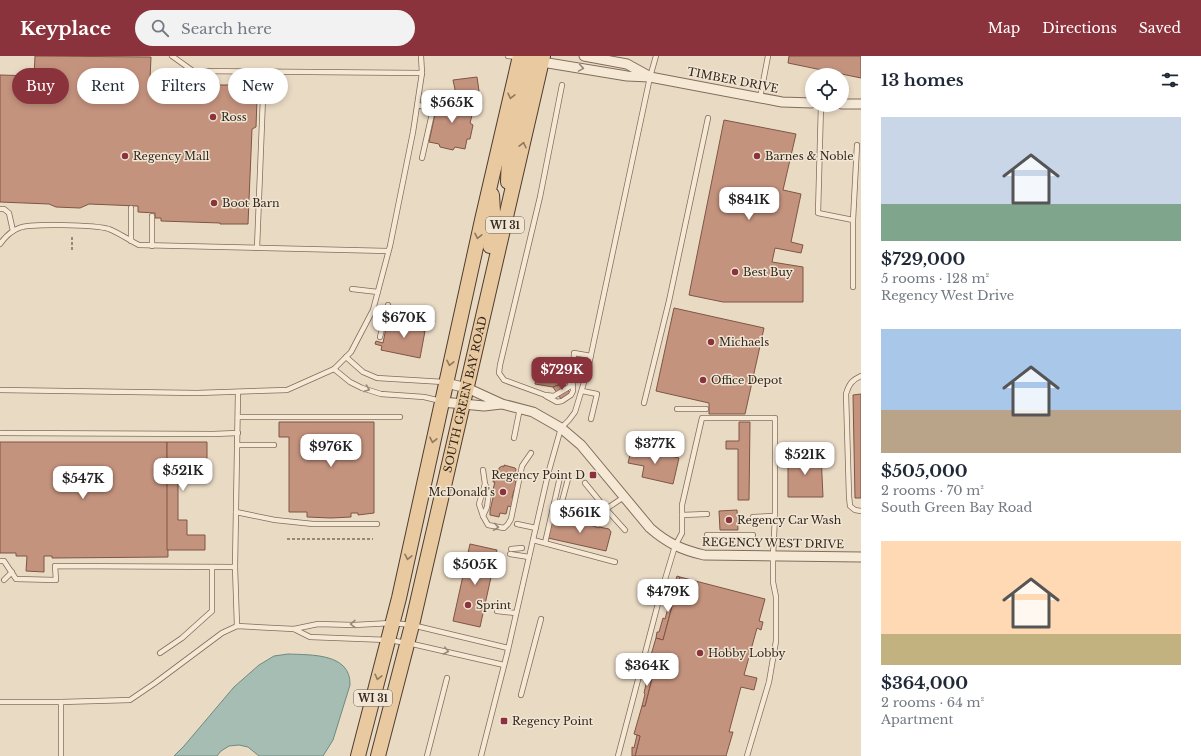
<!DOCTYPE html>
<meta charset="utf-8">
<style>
:root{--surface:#fff;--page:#f2f2f3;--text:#1f2937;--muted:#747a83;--accent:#8b333d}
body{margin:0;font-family:"Libre Baskerville",serif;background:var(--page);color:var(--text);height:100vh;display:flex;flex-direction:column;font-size:15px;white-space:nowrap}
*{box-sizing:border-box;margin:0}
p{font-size:13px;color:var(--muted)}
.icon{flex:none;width:22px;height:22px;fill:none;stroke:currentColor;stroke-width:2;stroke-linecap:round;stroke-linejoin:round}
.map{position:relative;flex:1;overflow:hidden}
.panel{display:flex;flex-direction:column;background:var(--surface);width:340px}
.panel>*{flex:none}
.top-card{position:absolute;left:12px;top:12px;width:380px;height:36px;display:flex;gap:8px}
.fabs{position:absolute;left:805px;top:12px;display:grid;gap:8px}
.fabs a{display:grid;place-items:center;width:44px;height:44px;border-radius:50%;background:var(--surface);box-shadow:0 2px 6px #0003;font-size:20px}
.price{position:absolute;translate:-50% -34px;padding:0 9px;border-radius:8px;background:#fff;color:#222;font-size:13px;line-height:26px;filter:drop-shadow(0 1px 2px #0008)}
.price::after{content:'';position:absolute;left:50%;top:24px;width:12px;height:9px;margin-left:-6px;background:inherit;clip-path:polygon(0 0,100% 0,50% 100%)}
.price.selected{background:var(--accent);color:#fff}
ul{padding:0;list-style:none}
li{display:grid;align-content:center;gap:8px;height:212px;padding:0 20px}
li span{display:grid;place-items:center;height:124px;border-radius:0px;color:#555}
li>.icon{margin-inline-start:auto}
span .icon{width:72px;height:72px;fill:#fffc;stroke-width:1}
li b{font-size:17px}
h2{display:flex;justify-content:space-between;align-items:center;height:48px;padding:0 20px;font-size:17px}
.pill{padding:0 14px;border-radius:18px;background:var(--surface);box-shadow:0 2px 6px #0003;font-size:14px;line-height:36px}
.pill.selected{background:var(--accent);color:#fff}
header{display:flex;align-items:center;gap:24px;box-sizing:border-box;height:56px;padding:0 20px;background:var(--accent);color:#fff}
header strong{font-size:19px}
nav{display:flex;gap:22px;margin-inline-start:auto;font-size:14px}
.search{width:280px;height:36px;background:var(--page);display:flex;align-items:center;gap:10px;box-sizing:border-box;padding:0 14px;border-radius:22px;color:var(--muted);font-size:15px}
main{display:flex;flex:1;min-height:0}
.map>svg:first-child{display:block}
.water{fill:#a6bdb3;stroke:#6e8a80}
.building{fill:#c4937e;stroke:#7f5545}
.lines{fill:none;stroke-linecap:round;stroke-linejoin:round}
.lane-casing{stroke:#826c5c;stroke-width:6}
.street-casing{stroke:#826c5c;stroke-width:11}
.primary-casing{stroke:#503c30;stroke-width:16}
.path{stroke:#826c5c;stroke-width:1.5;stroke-dasharray:3 2;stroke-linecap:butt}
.lane{stroke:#f5e9d6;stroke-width:4.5}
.street{stroke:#f5e9d6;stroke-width:9}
.primary{stroke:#e9caa0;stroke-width:14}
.oneway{stroke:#94887a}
.oneway2{stroke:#8e7860}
.poi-dot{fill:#8b333d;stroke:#f1e5d3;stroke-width:1.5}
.labels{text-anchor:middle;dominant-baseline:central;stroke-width:3;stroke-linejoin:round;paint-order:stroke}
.shield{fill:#f1e5d3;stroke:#6c6055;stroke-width:1}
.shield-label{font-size:10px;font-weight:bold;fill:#33271f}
.street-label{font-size:11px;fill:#33271f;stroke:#f1e5d3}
.poi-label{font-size:11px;fill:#33271f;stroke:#f1e5d3;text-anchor:start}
</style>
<header>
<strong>Keyplace</strong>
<div class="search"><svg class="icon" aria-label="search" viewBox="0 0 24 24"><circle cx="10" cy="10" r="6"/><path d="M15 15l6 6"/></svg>Search here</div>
<nav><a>Map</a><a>Directions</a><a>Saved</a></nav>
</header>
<main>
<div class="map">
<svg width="861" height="700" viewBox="0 0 861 700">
<rect width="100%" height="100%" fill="#e9dac4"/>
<!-- water -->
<path class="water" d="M 288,598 C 311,599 351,597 350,629 L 333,684 L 323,700 L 259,700 L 248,691 L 239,689 L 229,690 L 221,695 L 217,700 L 174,700 L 184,690 L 234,631 L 259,609 L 274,600 Z"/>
<!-- building -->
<g class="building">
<path d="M 35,0 L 151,1 L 150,24 L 160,25 L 160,22 L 163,22 L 163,27 L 197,28 L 197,25 L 219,26 L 219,29 L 252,29 L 251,36 L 256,37 L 257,43 L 256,71 L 252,73 L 248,168 L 220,168 L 220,167 L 161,165 L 161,162 L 155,162 L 155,157 L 138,156 L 138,150 L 89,148 L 80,152 L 56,151 L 49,148 L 0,146 L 0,19 L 34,20 Z"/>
<path d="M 789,0 L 861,0 L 861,22 L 788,7 Z"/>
<path d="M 477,21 L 479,35 L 456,38 L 453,24 Z"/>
<path d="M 439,40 L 475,48 L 470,67 L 473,69 L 470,83 L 467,83 L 465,93 L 455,91 L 453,94 L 440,91 L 439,88 L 429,86 Z"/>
<path d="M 724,64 L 796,78 L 783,134 L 801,138 L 791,186 L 803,189 L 801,197 L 775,192 L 772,206 L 803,211 L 803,246 L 723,246 L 689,239 Z"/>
<path d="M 674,252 L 764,272 L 745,358 L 709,358 L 709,347 L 656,335 Z"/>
<path d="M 410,264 L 424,267 L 423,275 L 425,275 L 420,302 L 381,294 L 382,290 L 375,288 L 376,285 L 383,287 L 387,267 L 409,272 Z"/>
<path d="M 540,302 L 567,308 L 564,327 L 553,331 L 535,328 Z"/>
<path d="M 564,327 L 570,337 L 561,343 L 553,331 Z"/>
<path d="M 861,338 L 861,442 L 855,442 L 853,339 Z"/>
<path d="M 279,366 L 374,366 L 374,457 L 358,459 L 358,457 L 351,457 L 351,461 L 331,462 L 307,461 L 307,456 L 289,456 L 289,381 L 279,381 Z"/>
<path d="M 739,366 L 750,366 L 749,444 L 738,444 L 738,393 L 726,393 L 726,385 L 739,385 Z"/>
<path d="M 0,386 L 167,386 L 168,501 L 52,502 L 52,500 L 44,500 L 44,516 L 26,515 L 27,500 L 16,500 L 16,497 L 0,497 Z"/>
<path d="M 167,386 L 207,386 L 207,418 L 178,417 L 178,464 L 187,464 L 187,479 L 205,479 L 205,494 L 167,494 Z"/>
<path d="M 632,391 L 679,402 L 673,428 L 642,421 L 644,410 L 628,407 Z"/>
<path d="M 788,398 L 821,398 L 823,441 L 788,441 Z"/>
<path d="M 504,409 L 515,412 L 516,413 L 514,424 L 516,426 L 515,430 L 517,430 L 516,435 L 514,434 L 512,442 L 515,443 L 513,451 L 508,450 L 506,458 L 500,457 L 499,461 L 490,459 L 490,455 L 494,437 L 492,437 L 495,426 L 493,426 L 494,422 L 498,420 L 499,412 L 502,410 L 504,411 Z"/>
<path d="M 737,454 L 738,474 L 720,474 L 719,455 Z"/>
<path d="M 553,461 L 575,465 L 575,467 L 577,467 L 577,466 L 588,469 L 588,468 L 599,472 L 599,471 L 609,473 L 611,476 L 606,495 L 548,482 Z"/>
<path d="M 470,488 L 497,494 L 480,571 L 453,565 Z"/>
<path d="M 677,520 L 680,521 L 663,584 L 656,582 L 657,576 L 659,576 L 663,562 L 665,563 Z"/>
<path d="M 680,521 L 765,543 L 759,565 L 763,566 L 761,574 L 757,572 L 744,619 L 757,622 L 754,634 L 741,631 L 729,676 L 733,676 L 726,700 L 635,700 L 640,680 L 634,678 L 642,650 L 645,650 L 653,618 L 646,616 L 656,582 L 663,584 Z"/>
<path d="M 647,616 L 653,618 L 645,650 L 642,650 L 645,638 L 644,637 L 647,624 L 646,623 Z"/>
<path d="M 637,679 L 640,680 L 635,700 L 632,700 L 632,691 L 634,692 Z"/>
</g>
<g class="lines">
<defs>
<g id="lane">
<path d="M 172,0 L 193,15 L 422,17"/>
<path d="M 508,0 L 518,1"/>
<path d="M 562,29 L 540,141 L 500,309 L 499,317 L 504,324 L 545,339 L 554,340 L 569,331 L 573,321 L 574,297 L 591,300"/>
<path d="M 760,42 L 768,0"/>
<path d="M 418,49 L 432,53"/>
<path d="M 821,49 L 818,157 L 853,164 L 853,231"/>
<path d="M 422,102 L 436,40"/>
<path d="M 0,153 L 4,153 L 9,157 L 13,175"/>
<path d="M 152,160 L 152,190"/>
<path d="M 853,164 L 857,89"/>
<path d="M 131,185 L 131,152"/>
<path d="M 0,188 C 5,181 11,175 19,172 C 31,167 96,169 109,173 C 119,177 129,184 139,189 L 388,195"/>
<path d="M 257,192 L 264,16"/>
<path d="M 352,233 L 378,236"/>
<path d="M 380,281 L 388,249"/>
<path d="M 346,301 L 363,316 L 377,322 L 444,326"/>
<path d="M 334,313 L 350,326 L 362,332 L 381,338 L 424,341 L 441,345"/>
<path d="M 861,320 C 852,324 849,328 846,338 L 849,440 L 850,450 L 855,454 L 861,455"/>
<path d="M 0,334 L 197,337 L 287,334 L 334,313 L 351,296 L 373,254 L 390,190 L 413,76 L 422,17 L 421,0"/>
<path d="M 582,335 L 597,338 L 591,363"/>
<path d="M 546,340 L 557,346 L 562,345 L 571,339 L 573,335 L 573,325"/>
<path d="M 644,347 L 669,245 L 708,62"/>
<path d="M 677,353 L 706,353"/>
<path d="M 238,361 L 400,361"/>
<path d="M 0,377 L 213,378 L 238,377"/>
<path d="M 514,382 L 520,352"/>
<path d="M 237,389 L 274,389"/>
<path d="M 483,414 L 485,428 L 489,436 L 487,451 L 483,460 L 488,469 L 504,472 L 508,468 L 511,463 L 522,410 L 531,397"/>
<path d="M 585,427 L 606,453"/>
<path d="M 624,441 L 606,453 L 625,474"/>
<path d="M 561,449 L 568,423"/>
<path d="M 236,456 L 275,464 L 313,468 L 377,468"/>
<path d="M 682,459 L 707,458"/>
<path d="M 483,460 L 479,448 L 485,428"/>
<path d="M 753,461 L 775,460"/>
<path d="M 517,468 L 536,472"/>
<path d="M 707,479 L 753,479"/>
<path d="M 533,484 L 615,506"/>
<path d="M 545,487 L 560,421 L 548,418"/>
<path d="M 511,493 L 522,492"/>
<path d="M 510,498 L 529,501"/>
<path d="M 0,505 L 4,505 L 16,523 L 56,524 L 55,510 L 235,511"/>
<path d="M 4,524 L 12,516"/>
<path d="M 497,555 L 516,557"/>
<path d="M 237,570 L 235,511 L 238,336"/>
<path d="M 294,573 L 310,581 L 388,584 L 408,587 L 504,609"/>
<path d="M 160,597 L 182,582 L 212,555 L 212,511"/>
<path d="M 521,639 L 541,563"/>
<path d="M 0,646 L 61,646 L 130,644 L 155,627 L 222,577 L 237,570 L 294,573 L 318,568 L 354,569 L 392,567 L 412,569 L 508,592"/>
<path d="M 61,700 L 61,646"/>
<path d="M 427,700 L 447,622"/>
<path d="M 481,700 L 507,598 L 548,418 L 561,372 L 569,364 L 575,356 L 588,313 L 650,21 L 656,0"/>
<path d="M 618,700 L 660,540 L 675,490 L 682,477 L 682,449 L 702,362 L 775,362 L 775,460 L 773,500 L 773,526 L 776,541 L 776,585 L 769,626 L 747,700"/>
</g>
<g id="street">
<path d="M 584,0 L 627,8 L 647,19"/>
<path d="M 536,5 L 627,20 L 650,21 L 782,46 L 812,47"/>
<path d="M 842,48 L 861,48"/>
<path d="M 446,327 L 467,332 L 502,348 L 533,356 L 561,372 L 581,389 L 650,472 C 667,487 682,494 704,499 L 861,501"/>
<path d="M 442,346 L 484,350 L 501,348"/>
</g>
<g id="primary">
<path d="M 508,126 L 509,98 L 530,4 L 528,0"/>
<path d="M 490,190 L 494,173 L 492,139"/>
<path d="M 358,700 L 399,542 L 482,164 L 520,0"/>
<path id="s1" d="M 378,700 L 412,569 L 543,0"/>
</g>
</defs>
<!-- lane casing -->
<use href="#lane" class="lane-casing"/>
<!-- street casing -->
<use href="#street" class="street-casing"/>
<!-- primary casing -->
<use href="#primary" class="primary-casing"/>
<!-- path -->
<g class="path">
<path d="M 72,194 L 72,181"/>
<path d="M 423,263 L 424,255"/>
<path d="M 392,265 L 408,268"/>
<path d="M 407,271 L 409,260 L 436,266"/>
<path d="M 287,483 L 373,483"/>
</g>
<!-- lane -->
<use href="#lane" class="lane"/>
<!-- street -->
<use href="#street" class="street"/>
<!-- primary -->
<use href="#primary" class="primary"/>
</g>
<!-- one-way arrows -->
<defs><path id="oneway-chevron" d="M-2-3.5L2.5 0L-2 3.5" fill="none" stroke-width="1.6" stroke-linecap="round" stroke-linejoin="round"/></defs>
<g class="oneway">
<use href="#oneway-chevron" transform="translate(581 12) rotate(9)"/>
<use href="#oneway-chevron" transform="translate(367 333) rotate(20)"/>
<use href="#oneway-chevron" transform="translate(496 471) rotate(8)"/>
<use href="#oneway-chevron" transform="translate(353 568) rotate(179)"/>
<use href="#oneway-chevron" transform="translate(446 595) rotate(13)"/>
</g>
<g class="oneway2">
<use href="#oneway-chevron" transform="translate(511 40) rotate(103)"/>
<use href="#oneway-chevron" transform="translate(523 89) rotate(-77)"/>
<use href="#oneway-chevron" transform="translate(478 180) rotate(102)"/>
<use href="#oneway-chevron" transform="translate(450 307) rotate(102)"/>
<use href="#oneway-chevron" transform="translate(433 384) rotate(102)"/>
<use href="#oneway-chevron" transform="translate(408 501) rotate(102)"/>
<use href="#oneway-chevron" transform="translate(378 621) rotate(104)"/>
</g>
<!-- markers -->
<g class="poi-dot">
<circle cx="213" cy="61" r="4"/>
<circle cx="125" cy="100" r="4"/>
<circle cx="757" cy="100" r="4"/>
<circle cx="214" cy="147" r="4"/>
<circle cx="735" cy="216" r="4"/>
<circle cx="711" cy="286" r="4"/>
<circle cx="703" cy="324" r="4"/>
<rect x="589" y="415" width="8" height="8" rx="2"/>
<circle cx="503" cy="436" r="4"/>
<circle cx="729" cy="464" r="4"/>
<circle cx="468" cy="549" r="4"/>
<circle cx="700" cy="597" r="4"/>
<rect x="500" y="661" width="8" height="8" rx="2"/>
</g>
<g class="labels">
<!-- shield labels -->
<g class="shield">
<rect x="486" y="161" width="38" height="16" rx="3"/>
<rect x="354" y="634" width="38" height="16" rx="3"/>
</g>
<g class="shield-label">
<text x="505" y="169">WI 31</text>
<text x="373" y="642">WI 31</text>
</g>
<!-- street labels -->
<g class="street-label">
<text transform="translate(733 24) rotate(11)">TIMBER DRIVE</text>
<text stroke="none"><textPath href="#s1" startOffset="372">SOUTH GREEN BAY ROAD</textPath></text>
<text transform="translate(773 487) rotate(1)">REGENCY WEST DRIVE</text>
</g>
<!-- poi labels -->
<g class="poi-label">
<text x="221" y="61">Ross</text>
<text x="133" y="100">Regency Mall</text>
<text x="765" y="100">Barnes &amp; Noble</text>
<text x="222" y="147">Boot Barn</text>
<text x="743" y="216">Best Buy</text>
<text x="719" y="286">Michaels</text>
<text x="711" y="324">Office Depot</text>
<text x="585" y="419" text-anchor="end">Regency Point D</text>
<text x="495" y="436" text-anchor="end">McDonald's</text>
<text x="737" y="464">Regency Car Wash</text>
<text x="476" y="549">Sprint</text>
<text x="708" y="597">Hobby Lobby</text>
<text x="512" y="665">Regency Point</text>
</g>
</g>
</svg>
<div class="fabs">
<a><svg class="icon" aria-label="locate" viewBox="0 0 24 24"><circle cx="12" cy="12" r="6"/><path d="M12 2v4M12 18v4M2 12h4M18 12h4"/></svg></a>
</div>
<b class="price" style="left:452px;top:68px">$565K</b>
<b class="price" style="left:749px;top:165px">$841K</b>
<b class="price" style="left:404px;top:283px">$670K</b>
<b class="price selected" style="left:562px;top:335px">$729K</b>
<b class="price" style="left:655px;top:409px">$377K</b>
<b class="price" style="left:331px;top:412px">$976K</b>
<b class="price" style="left:805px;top:420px">$521K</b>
<b class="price" style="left:183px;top:436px">$521K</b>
<b class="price" style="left:83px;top:444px">$547K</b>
<b class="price" style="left:580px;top:478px">$561K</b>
<b class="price" style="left:475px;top:530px">$505K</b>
<b class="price" style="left:668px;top:557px">$479K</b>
<b class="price" style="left:647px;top:631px">$364K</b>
<div class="top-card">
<a class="pill selected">Buy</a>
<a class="pill">Rent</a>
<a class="pill">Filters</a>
<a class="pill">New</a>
</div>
</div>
<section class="panel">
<h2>13 homes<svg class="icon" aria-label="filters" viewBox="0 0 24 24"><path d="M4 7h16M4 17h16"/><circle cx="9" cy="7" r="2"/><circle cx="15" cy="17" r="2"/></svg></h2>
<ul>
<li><span style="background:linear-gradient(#c9d6e8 70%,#7fa58c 0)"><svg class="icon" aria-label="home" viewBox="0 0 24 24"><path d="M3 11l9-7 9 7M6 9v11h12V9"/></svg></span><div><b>$729,000</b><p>5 rooms · 128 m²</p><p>Regency West Drive</p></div></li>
<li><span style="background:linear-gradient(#a9c7e8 65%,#b9a48a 0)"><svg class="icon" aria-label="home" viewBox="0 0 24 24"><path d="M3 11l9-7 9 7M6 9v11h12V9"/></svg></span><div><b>$505,000</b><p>2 rooms · 70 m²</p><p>South Green Bay Road</p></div></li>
<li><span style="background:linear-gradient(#ffd9b3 75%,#c2b280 0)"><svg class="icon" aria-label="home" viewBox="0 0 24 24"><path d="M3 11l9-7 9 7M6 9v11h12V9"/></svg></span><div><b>$364,000</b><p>2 rooms · 64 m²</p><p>Apartment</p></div></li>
</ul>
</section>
</main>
